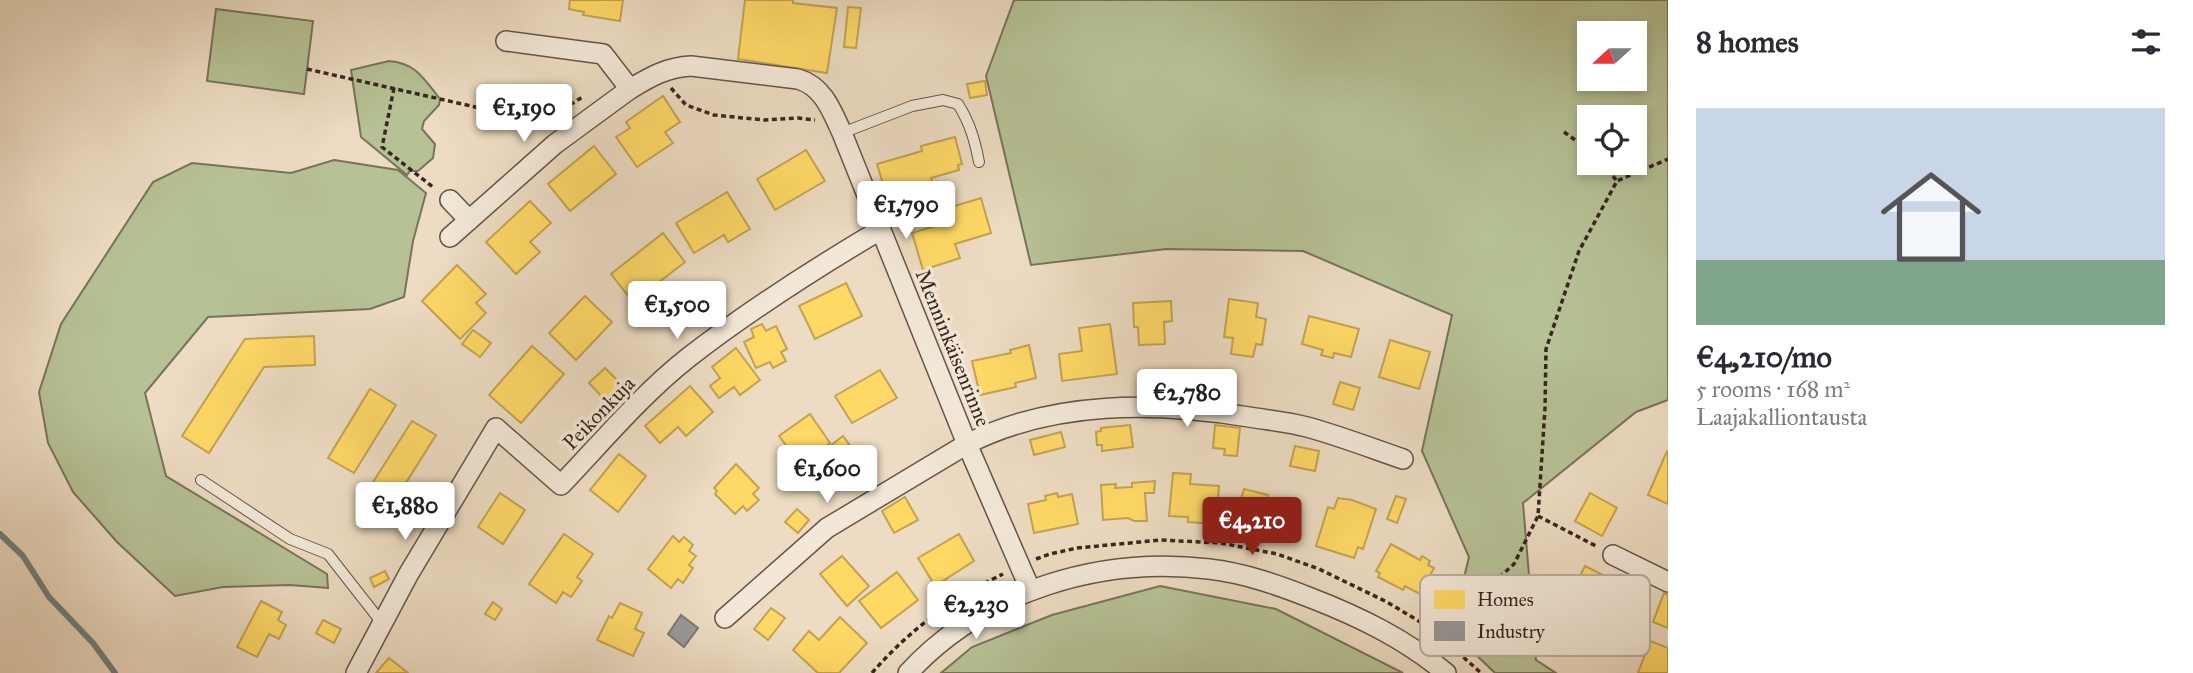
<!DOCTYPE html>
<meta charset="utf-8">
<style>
:root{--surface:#fff;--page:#f2f2f3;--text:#2b2b33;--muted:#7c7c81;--accent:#8f2418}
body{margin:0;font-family:"IM FELL Great Primer",serif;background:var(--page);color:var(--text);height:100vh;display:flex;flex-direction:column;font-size:26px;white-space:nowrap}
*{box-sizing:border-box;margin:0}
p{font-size:23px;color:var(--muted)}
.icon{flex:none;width:38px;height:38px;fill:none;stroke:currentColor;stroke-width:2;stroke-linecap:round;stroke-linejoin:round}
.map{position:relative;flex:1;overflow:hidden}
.details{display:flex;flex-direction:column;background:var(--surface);width:525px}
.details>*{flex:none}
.needle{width:46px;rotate:249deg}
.buttons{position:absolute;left:1577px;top:21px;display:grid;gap:14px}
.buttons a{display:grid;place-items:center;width:70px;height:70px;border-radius:0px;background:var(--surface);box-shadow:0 4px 10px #0003;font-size:35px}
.price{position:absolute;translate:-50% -60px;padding:0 16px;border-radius:7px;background:#fff;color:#222;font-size:23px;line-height:46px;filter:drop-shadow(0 2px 4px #0008)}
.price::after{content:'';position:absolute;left:50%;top:42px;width:21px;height:16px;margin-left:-10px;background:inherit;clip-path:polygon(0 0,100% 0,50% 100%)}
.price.current{background:var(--accent);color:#fff}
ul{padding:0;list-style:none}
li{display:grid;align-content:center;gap:14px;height:371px;padding:0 28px}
li span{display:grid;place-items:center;height:217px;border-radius:0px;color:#555}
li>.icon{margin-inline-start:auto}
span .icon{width:126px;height:126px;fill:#fffc;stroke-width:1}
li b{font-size:30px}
h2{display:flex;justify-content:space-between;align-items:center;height:84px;padding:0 28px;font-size:30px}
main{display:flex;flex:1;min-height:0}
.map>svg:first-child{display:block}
.green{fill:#b6c195;stroke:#77745a;stroke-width:2;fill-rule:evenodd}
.homes{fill:#ffd966;stroke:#c3a351;stroke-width:2}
.industry{fill:#999;stroke:#7c7674;stroke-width:2}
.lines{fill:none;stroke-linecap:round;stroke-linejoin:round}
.stream{stroke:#737f7d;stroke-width:6}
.service-casing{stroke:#655448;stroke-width:12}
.minor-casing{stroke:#655448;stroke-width:22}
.path{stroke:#38261f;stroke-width:3.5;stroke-dasharray:5 3.5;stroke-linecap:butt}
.service{stroke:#f3e8d8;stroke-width:10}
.minor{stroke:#f3e8d8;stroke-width:19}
.labels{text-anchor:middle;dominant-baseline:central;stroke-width:7;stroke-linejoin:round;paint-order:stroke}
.street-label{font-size:21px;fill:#38261f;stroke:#f3e8d8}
.key{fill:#f3e8d8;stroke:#bbaea0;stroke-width:2}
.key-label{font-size:19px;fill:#38261f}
</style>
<main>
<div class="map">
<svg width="1668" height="673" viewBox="0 0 1668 673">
<rect width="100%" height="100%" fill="#eddcc3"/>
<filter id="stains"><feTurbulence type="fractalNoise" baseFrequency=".00286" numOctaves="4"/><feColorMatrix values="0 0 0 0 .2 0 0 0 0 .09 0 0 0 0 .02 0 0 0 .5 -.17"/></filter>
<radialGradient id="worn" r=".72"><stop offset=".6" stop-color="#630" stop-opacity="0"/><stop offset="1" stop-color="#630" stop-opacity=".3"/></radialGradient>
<!-- green -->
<g class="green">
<path d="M 1014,0 L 1668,0 L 1668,400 L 1636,412 L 1523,503 L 1536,660 L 1556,673 L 1495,673 L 1451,631 L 1469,557 L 1422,451 L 1452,315 L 1303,251 L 1166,249 L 1031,265 L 986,76 ZM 1589,33 L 1634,33 L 1634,79 L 1589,79 ZM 1589,117 L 1634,117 L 1634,163 L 1589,163 Z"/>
<path d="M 216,9 L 313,21 L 304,94 L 207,81 Z"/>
<path d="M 389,61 C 416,63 424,79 440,99 L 439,105 L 424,121 L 422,129 L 435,144 L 433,158 L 418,171 L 410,171 L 407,175 L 361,137 L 351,70 Z"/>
<path d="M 334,160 L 398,170 L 426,193 L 413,241 L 404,297 L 370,309 L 208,317 L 145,393 L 166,476 L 327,574 L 328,588 L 290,585 L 223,587 L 175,596 L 117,542 L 73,492 L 48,443 L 39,392 L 61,324 L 153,182 L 192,163 L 291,173 Z"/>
<path d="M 1160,586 L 1276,609 L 1403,673 L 941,673 L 972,647 L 1052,615 Z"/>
</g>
<!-- homes -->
<g class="homes">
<path d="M 570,0 L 623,0 L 620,21 L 583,15 L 584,12 L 569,9 Z"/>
<path d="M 745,0 L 793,0 L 793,3 L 837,8 L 827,73 L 738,59 Z"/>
<path d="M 848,7 L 861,8 L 856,48 L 844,47 Z"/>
<path d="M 985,81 L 987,95 L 970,98 L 967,84 Z"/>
<path d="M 663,96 L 680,122 L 665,132 L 673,143 L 637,167 L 616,137 L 630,128 L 626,122 Z"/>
<path d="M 955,137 L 962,164 L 958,165 L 959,170 L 931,178 L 933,183 L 887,197 L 877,164 L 922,151 L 921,146 Z"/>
<path d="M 594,146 L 616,174 L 570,211 L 548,184 Z"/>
<path d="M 806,150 L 825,181 L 775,210 L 757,179 Z"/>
<path d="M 727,192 L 750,229 L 728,242 L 724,235 L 694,253 L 676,223 Z"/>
<path d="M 981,198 L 991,233 L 955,244 L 960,258 L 923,270 L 912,233 L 942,224 L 938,211 Z"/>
<path d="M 530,201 L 551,223 L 530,242 L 540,252 L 516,274 L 486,242 Z"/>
<path d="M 663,233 L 685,262 L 633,302 L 611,274 Z"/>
<path d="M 457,265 L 486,294 L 476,303 L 486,313 L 460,339 L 422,301 Z"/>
<path d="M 846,283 L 862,316 L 815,339 L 799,306 Z"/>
<path d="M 585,296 L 612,322 L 576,360 L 549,333 Z"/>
<path d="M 1229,299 L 1258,303 L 1256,317 L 1266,319 L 1262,345 L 1256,344 L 1253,357 L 1231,354 L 1233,338 L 1224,337 Z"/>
<path d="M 1171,301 L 1172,321 L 1164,322 L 1165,344 L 1139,345 L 1138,327 L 1134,327 L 1133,303 Z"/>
<path d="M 1309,316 L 1359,329 L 1351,357 L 1334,353 L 1333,358 L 1321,355 L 1323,350 L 1302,344 Z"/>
<path d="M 762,324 L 766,331 L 776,326 L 787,349 L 781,352 L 786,361 L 773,368 L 770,362 L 756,368 L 744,342 L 754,337 L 751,329 Z"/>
<path d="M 1110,324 L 1117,374 L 1062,381 L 1059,354 L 1082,351 L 1079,328 Z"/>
<path d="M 473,330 L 491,343 L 480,357 L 462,344 Z"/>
<path d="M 314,336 L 315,365 L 264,367 L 209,453 L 182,436 L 245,339 Z"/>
<path d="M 1390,340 L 1430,352 L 1419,389 L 1379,377 Z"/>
<path d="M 1029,345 L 1036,378 L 1015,383 L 1016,387 L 980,395 L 972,361 L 1011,353 L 1010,350 Z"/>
<path d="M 532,346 L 564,374 L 521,423 L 489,395 Z"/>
<path d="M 736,348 L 760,380 L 740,395 L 734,387 L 719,398 L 710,386 L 720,378 L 712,367 Z"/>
<path d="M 605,368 L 621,384 L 605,400 L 589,383 Z"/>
<path d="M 880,370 L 897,398 L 852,423 L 835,396 Z"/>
<path d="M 1168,370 L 1193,371 L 1193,389 L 1168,389 Z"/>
<path d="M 1340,382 L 1360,388 L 1353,410 L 1333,404 Z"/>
<path d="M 690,386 L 713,412 L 686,436 L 678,427 L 660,443 L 645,426 Z"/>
<path d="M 370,389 L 396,405 L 354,473 L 328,458 Z"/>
<path d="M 810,414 L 830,443 L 801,465 L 779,436 Z"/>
<path d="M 412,421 L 436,435 L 392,505 L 368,490 Z"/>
<path d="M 1130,425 L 1133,447 L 1102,451 L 1102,445 L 1097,445 L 1096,432 L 1101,431 L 1101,428 Z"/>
<path d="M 1215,425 L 1240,428 L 1237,456 L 1224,455 L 1225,449 L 1213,448 Z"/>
<path d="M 1061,432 L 1065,447 L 1034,455 L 1030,440 Z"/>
<path d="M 843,436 L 861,461 L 846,471 L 829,447 Z"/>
<path d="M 1295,446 L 1319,451 L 1315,471 L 1290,466 Z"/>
<path d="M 1667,451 L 1668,451 L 1668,504 L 1648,495 Z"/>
<path d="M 619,454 L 646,476 L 618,512 L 590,490 Z"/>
<path d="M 736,464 L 759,488 L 753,494 L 759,500 L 747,511 L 743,506 L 735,514 L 715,494 L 717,491 L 714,488 Z"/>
<path d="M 1173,473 L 1191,474 L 1190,484 L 1219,486 L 1216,524 L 1188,522 L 1188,517 L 1169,516 Z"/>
<path d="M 1155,481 L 1154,493 L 1145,493 L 1147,521 L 1134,521 L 1128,518 L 1103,520 L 1101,485 L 1116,484 L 1115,488 L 1132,487 L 1132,483 Z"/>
<path d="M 1244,489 L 1268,495 L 1267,499 L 1287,504 L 1280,538 L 1268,535 L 1269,530 L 1240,524 L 1245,500 L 1241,499 Z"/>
<path d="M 500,493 L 525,510 L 503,544 L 478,527 Z"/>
<path d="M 1057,493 L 1058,497 L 1072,494 L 1078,524 L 1034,533 L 1028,504 L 1046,500 L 1045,496 Z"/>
<path d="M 1590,493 L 1617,508 L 1602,536 L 1575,521 Z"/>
<path d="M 1396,496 L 1406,499 L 1397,523 L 1387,519 Z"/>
<path d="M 905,497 L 918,520 L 894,533 L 882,511 Z"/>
<path d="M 1338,498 L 1352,500 L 1376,509 L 1363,549 L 1358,547 L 1354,558 L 1316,546 L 1328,507 L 1334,509 Z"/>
<path d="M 797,509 L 809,520 L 798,533 L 785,522 Z"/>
<path d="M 564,534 L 593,554 L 577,577 L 582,581 L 571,597 L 563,592 L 556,603 L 529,584 Z"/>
<path d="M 959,534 L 974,561 L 935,586 L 918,558 Z"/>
<path d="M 673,536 L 679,542 L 684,537 L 693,545 L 689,551 L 696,556 L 689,565 L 693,568 L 683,583 L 678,579 L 671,588 L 648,569 Z"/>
<path d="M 1391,544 L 1420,560 L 1422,556 L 1430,561 L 1428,565 L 1434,568 L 1420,594 L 1405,586 L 1403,590 L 1378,577 L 1380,573 L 1376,571 Z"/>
<path d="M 842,556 L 869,586 L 847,606 L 820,574 Z"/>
<path d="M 1585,566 L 1607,577 L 1594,602 L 1572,591 Z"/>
<path d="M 385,571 L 389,579 L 374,587 L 370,578 Z"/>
<path d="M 897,572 L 918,600 L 881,628 L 859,601 Z"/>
<path d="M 1664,593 L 1668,595 L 1668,628 L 1653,622 Z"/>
<path d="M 261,601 L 282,612 L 278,620 L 286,625 L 279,639 L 269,634 L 257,657 L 237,647 Z"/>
<path d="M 493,602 L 502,609 L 495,620 L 485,614 Z"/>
<path d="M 620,603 L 642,613 L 635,629 L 644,633 L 633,656 L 597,640 L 609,616 L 612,618 Z"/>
<path d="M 771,608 L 785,618 L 768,640 L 754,629 Z"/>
<path d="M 840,617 L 867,643 L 839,673 L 818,673 L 793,650 L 809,631 L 819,640 Z"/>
<path d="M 323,620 L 341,629 L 334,643 L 316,633 Z"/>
<path d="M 1650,641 L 1668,648 L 1668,673 L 1638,673 Z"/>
<path d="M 389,658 L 408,673 L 376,673 Z"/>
</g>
<!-- industry -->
<path class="industry" d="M 681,615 L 698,628 L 684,647 L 668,634 Z"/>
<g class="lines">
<!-- stream -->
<path class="stream" d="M 0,534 L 23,556 L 49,597 L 93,643 L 115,673"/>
<defs>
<g id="service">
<path d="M 842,133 L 912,106 L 943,100 L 958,104 C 970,123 975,141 979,162"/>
<path d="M 201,480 L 290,539 L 328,554 L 382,623"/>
</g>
<g id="minor">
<path d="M 506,41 L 603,54 L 630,89 C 650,77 667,67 691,66 L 798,79 C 823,86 832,111 842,133 L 967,444 L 1030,589"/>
<path d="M 450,200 L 469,220"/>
<path d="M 450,237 L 555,144 L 630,89"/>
<path d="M 1613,555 L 1668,582"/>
<path d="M 725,618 L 827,528 L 967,444 C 1054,400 1155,402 1249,417 C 1268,420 1289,422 1307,427 C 1340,436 1371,448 1403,459"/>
<path d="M 356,673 L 408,575 L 496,428 L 561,485 C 602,442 642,394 689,357 C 750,310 814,269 880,230"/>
<path d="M 908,673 C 984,591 1099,556 1209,569 C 1244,573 1278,585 1311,598 C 1360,617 1405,639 1446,673"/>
</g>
</defs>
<!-- service casing -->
<use href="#service" class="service-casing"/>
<!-- minor casing -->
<use href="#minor" class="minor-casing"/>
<!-- path -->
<g class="path">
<path d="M 307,69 L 533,120 L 557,113 L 584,96"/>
<path d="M 394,88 L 382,147 L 434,188"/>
<path d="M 671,88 L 686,105 L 714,115 L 764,120 L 798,118 L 815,120"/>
<path d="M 1564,132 L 1589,150"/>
<path d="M 1602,163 L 1617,181"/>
<path d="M 1538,516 L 1596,546"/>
<path d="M 1036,559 L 1050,554 L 1077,548 L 1161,540 L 1221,543 L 1277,554 L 1319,569 L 1387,602 L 1432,629 L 1481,673"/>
<path d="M 1432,629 L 1467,607 L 1514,564 L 1538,516 L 1545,408 L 1546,349 L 1579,251 L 1617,181 L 1668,159"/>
<path d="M 872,673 C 908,631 953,598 1003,574"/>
</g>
<!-- service -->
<use href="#service" class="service"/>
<!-- minor -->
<use href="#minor" class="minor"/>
</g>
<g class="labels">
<!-- street labels -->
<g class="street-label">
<text transform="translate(953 348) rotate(68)">Menninkäisenrinne</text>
<text transform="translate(599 413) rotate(-46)">Peikonkuja</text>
</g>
</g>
<!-- legend -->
<rect x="1420" y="575" width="230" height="81" rx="10" class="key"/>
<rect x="1434" y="590" width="31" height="19" fill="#ffd966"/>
<rect x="1434" y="621" width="31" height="20" fill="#999"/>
<g class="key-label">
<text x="1477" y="606">Homes</text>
<text x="1477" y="638">Industry</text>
</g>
<rect width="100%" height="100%" filter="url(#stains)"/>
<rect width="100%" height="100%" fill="url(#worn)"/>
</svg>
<div class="buttons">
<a><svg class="needle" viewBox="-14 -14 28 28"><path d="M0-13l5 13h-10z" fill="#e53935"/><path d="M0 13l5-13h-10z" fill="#7c7c81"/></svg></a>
<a><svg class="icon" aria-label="locate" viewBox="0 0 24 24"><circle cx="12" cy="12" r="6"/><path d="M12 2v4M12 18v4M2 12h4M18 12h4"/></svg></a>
</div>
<b class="price" style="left:524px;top:144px">€1,190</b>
<b class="price" style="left:906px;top:241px">€1,790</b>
<b class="price" style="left:677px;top:341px">€1,500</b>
<b class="price" style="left:1187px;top:429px">€2,780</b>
<b class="price" style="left:827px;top:505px">€1,600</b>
<b class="price" style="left:405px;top:542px">€1,880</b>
<b class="price current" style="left:1252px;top:557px">€4,210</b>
<b class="price" style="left:976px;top:641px">€2,230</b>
</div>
<section class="details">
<h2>8 homes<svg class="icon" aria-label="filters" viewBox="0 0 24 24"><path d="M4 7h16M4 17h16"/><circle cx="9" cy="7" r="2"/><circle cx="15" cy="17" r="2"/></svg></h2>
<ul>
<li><span style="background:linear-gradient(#c9d6e8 70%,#7fa58c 0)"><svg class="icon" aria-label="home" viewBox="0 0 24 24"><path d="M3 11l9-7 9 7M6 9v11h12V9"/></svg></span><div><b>€4,210/mo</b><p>5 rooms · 168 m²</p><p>Laajakalliontausta</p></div></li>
</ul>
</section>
</main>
